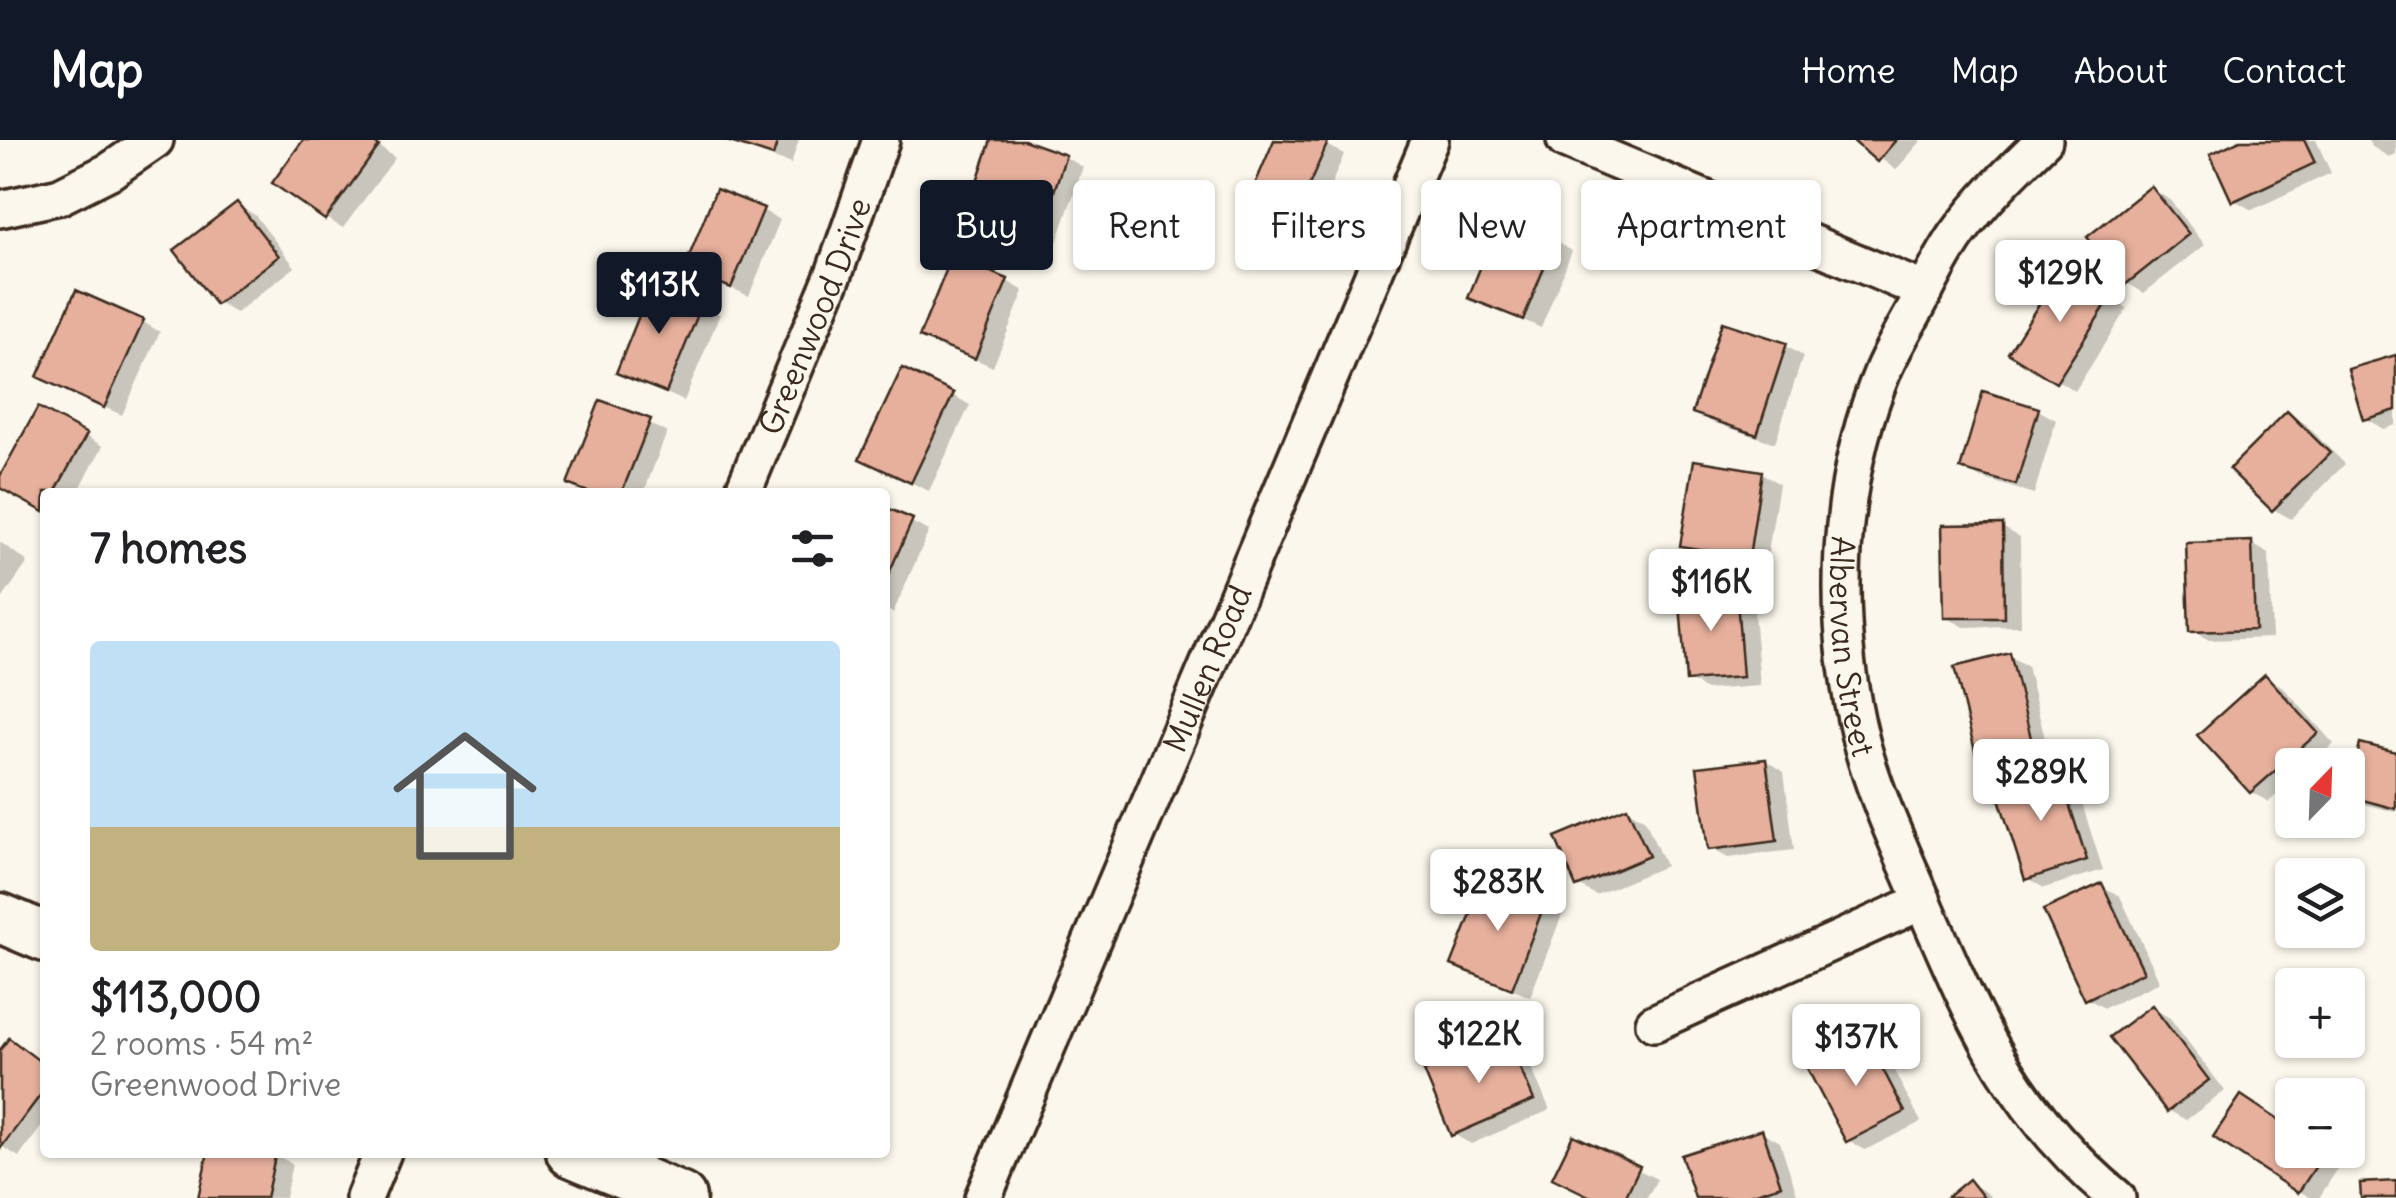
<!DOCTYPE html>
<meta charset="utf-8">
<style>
:root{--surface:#fff;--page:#f2f2f2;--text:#202124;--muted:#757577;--accent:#111827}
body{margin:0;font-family:Delius,sans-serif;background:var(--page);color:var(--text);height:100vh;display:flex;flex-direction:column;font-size:38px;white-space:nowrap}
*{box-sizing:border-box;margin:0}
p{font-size:32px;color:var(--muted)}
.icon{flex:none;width:55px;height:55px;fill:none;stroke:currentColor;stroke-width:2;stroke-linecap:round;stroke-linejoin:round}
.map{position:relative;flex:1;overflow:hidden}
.sheet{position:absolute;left:40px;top:348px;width:850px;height:670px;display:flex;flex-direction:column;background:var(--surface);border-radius:10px;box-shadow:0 2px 8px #0004}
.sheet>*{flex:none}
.guide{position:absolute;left:920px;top:40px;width:950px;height:90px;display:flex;gap:20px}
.needle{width:65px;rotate:23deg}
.fabs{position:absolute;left:2275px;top:608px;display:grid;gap:20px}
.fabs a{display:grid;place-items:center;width:90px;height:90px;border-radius:10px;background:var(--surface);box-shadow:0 2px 8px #0004;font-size:50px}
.price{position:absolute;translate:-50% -85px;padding:0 22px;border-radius:10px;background:#fff;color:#222;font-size:32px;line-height:65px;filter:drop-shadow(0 2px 5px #0008)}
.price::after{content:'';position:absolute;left:50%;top:60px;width:30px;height:22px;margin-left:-15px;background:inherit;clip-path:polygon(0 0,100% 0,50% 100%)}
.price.selected{background:var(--accent);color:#fff}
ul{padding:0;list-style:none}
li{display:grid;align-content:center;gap:20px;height:530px;padding:0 50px}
li span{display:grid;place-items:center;height:310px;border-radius:10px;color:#555}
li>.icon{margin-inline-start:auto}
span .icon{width:180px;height:180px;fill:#fffc;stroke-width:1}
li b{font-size:42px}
h2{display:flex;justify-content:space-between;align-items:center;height:120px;padding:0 50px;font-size:42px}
.pill{padding:0 35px;border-radius:10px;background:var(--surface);box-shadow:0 2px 8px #0004;font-size:35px;line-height:90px}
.pill.selected{background:var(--accent);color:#fff}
header{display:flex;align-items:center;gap:60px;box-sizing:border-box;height:140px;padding:0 50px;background:var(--accent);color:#fff}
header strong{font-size:48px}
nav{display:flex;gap:55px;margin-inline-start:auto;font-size:35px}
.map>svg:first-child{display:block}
.shadow{fill:#0003}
.building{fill:#e7b09d;stroke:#3b2a1e;stroke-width:2.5}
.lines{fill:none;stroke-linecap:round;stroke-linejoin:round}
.street-casing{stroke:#3b2a1e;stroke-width:42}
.secondary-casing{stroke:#3b2a1e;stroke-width:55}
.street{stroke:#fbf7ec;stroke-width:35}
.secondary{stroke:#fbf7ec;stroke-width:48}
.labels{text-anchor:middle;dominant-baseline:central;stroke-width:9;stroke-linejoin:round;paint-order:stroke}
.street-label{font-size:32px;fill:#3b2a1e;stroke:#fbf7ec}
</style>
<header>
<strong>Map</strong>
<nav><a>Home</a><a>Map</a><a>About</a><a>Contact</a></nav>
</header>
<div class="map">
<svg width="2396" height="1058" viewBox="0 0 2396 1058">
<rect width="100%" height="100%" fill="#fbf7ec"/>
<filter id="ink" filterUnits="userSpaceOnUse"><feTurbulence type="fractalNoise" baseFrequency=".01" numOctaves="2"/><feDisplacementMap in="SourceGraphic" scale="20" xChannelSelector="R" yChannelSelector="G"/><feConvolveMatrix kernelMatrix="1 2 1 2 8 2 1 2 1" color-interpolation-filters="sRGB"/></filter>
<g filter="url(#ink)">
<!-- shadow -->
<g class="shadow">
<path d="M 306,0 L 370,0 L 395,18 L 343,88 L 326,78 Z"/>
<path d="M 723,0 L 799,0 L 791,24 Z"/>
<path d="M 993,0 L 1016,0 L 1065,17 L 1083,27 L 1052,117 L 982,94 L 965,84 Z"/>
<path d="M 1276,0 L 1317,0 L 1344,14 L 1312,90 L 1250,62 Z"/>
<path d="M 1856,0 L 1922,0 L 1896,30 Z"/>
<path d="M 2246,0 L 2316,0 L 2331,33 L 2252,70 L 2234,60 Z"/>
<path d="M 2368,0 L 2396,0 L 2396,14 L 2389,17 L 2371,6 Z"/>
<path d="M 2151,49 L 2169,59 L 2205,105 L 2144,153 L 2127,143 Z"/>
<path d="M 237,65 L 255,75 L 295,127 L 236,173 L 218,163 Z"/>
<path d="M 762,70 L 780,80 L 749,156 L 687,128 Z"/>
<path d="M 1555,101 L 1572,111 L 1541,188 L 1471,157 Z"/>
<path d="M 2081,139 L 2127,168 L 2075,251 L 2011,212 Z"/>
<path d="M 1007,141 L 1024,151 L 993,227 L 922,196 Z"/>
<path d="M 655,145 L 720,174 L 684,261 L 619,232 Z"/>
<path d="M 143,182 L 160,192 L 122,275 L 57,246 Z"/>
<path d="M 1786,206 L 1803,216 L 1775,303 L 1712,282 L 1695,272 Z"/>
<path d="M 2396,218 L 2396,285 L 2383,289 L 2365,278 Z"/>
<path d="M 952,255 L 970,265 L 929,351 L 880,328 Z"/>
<path d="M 602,263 L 667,292 L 644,352 L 586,352 L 570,343 Z"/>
<path d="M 2038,270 L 2056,280 L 2034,354 L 1981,338 L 1963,328 Z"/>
<path d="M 39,271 L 103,306 L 78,352 L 45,352 L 45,370 L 0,345 Z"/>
<path d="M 2287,274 L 2305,284 L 2345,324 L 2291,379 L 2273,369 Z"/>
<path d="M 1762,333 L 1779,344 L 1766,425 L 1700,414 L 1683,404 Z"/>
<path d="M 885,369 L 929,391 L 893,473 L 885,469 Z"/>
<path d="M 2002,387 L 2020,397 L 2021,486 L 1964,487 L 1946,477 Z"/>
<path d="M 0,402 L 28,422 L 0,462 Z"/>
<path d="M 2252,404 L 2269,414 L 2272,498 L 2209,500 L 2192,490 Z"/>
<path d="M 1735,449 L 1753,460 L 1760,546 L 1706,550 L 1689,540 Z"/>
<path d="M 2009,516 L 2027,526 L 2048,611 L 1996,624 L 1978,613 Z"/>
<path d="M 2266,537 L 2283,547 L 2334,604 L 2310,625 L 2292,625 L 2292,641 L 2269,662 L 2251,652 Z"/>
<path d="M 2396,615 L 2396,672 L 2367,665 L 2350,655 Z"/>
<path d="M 1766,621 L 1784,632 L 1794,710 L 1728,718 L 1710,708 Z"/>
<path d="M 2058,632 L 2075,642 L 2103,730 L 2044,748 L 2027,738 Z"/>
<path d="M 1627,669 L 1645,680 L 1665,726 L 1596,755 L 1578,745 Z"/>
<path d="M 1486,742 L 1562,775 L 1530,857 L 1454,824 Z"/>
<path d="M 2102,746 L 2120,756 L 2160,842 L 2104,868 L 2086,858 Z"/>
<path d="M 2152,868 L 2170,878 L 2225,951 L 2186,980 L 2168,970 Z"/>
<path d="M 1506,898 L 1523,909 L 1550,970 L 1471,1004 L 1453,994 Z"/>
<path d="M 1865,898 L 1882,908 L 1921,982 L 1865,1010 L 1848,1000 Z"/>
<path d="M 10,901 L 45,925 L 45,982 L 19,1017 L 0,1005 L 0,914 Z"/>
<path d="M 2259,968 L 2292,990 L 2292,1010 L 2323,1010 L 2342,1022 L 2319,1058 L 2311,1058 L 2299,1051 L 2217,996 Z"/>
<path d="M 1762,992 L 1780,1002 L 1797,1054 L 1786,1058 L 1698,1058 Z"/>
<path d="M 1574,998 L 1657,1039 L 1647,1058 L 1595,1058 Z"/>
<path d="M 275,1014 L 292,1024 L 285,1058 L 201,1058 Z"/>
<path d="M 1969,1042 L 1987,1053 L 1991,1058 L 1950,1058 Z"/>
</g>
<!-- building -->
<g class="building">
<path d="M 303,0 L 370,0 L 379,6 L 325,80 L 272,43 Z"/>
<path d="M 724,0 L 778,0 L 773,16 Z"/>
<path d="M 991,0 L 1024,0 L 1066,15 L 1035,109 L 962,85 Z"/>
<path d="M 1274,0 L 1328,2 L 1293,82 L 1247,63 Z"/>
<path d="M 1852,0 L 1896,0 L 1877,22 Z"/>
<path d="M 2240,0 L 2304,0 L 2315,23 L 2232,62 L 2210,14 Z"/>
<path d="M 2151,46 L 2189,94 L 2125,145 L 2087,97 Z"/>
<path d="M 716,49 L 764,68 L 731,148 L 684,129 Z"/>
<path d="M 237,62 L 279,116 L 216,165 L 174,110 Z"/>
<path d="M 1501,76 L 1556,98 L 1523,180 L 1468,158 Z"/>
<path d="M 952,116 L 1008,139 L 975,219 L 919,197 Z"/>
<path d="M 2063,126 L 2111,157 L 2056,243 L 2008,213 Z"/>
<path d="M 653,141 L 703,162 L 666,253 L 616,233 Z"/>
<path d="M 76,150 L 144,180 L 104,268 L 37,237 Z"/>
<path d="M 1722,182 L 1787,203 L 1757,295 L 1692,273 Z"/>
<path d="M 2396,215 L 2396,270 L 2363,280 L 2348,229 Z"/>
<path d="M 902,228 L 954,253 L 911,343 L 859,319 Z"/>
<path d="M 1983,251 L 2039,268 L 2016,345 L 1960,329 Z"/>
<path d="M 600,260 L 651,279 L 622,352 L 588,352 L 567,344 Z"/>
<path d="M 38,267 L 87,294 L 55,352 L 45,352 L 44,372 L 0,348 L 0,336 Z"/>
<path d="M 2287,271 L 2330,313 L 2272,371 L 2229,329 Z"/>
<path d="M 1694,320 L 1762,331 L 1749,417 L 1680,406 Z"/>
<path d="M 885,367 L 913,379 L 885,442 Z"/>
<path d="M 2003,384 L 2004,478 L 1944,478 L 1942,385 Z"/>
<path d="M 2252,401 L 2255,490 L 2189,492 L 2186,403 Z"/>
<path d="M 1736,447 L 1743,537 L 1686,541 L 1679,451 Z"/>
<path d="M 2010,513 L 2032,602 L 1976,615 L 1954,527 Z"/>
<path d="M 2265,534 L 2318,593 L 2250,653 L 2197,595 Z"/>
<path d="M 2360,603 L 2396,612 L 2396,669 L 2348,656 Z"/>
<path d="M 1766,619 L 1777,701 L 1708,710 L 1697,627 Z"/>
<path d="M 2058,629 L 2087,720 L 2025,740 L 1996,649 Z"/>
<path d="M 1627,667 L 1649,716 L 1576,747 L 1555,697 Z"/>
<path d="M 1485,739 L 1545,763 L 1512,849 L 1451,825 Z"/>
<path d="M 2102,743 L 2144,832 L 2085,860 L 2043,770 Z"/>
<path d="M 2152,865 L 2209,940 L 2167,972 L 2109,897 Z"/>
<path d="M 1865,895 L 1905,972 L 1846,1002 L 1806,926 Z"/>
<path d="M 1506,896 L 1534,960 L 1451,996 L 1424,931 Z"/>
<path d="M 9,898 L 45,925 L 45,949 L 0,1009 L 0,910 Z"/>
<path d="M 2241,955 L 2292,989 L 2292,1010 L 2326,1011 L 2298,1053 L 2213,997 Z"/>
<path d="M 1762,989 L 1781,1045 L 1741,1058 L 1695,1058 L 1681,1015 Z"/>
<path d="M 1573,995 L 1640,1026 L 1625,1058 L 1593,1058 L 1552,1038 Z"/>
<path d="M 208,1012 L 276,1012 L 266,1058 L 198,1058 Z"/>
<path d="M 1969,1039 L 1984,1058 L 1946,1058 Z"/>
<path d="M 2396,1041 L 2396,1058 L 2361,1058 L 2360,1043 Z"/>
</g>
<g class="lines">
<defs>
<g id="street">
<path d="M 1565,0 L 1925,151"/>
<path id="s1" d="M 2044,0 C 2013,30 1982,60 1957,95 C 1941,118 1929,144 1916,168 C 1905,188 1893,208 1884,228 C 1835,344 1831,480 1861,601 C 1876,659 1904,716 1927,771 C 1978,889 2015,973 2117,1058"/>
<path d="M 0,69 L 60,56 L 110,31 L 155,0"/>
<path id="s2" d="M 743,352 L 835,131 L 881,0"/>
<path d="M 1654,883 L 1923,761"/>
<path d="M 364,1058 L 383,1012"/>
<path id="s3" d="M 983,1058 L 1430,0"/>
</g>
<g id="secondary">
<path d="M 0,778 L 45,797"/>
<path d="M 571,1012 L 681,1058"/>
</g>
</defs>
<!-- street casing -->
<use href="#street" class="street-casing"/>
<!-- secondary casing -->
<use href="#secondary" class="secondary-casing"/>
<!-- street -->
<use href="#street" class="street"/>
<!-- secondary -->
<use href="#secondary" class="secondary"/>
</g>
</g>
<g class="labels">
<!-- street labels -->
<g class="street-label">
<text stroke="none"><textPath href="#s2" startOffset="190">Greenwood Drive</textPath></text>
<text stroke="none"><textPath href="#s1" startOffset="565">Albervan Street</textPath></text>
<text stroke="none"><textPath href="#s3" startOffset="575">Mullen Road</textPath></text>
</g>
</g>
</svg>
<div class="fabs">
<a><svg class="needle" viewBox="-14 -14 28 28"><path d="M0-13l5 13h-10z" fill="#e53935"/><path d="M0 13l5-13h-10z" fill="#757577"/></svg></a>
<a><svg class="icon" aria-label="layers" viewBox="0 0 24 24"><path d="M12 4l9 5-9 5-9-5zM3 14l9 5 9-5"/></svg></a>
<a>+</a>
<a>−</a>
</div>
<b class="price" style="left:2060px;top:185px">$129K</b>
<b class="price selected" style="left:659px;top:197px">$113K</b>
<b class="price" style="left:1711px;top:494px">$116K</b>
<b class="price" style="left:2041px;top:684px">$289K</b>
<b class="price" style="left:1498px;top:794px">$283K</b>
<b class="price" style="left:1479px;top:946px">$122K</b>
<b class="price" style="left:1856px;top:949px">$137K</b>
<div class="guide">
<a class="pill selected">Buy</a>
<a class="pill">Rent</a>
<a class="pill">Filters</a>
<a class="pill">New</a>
<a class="pill">Apartment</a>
</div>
<section class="sheet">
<h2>7 homes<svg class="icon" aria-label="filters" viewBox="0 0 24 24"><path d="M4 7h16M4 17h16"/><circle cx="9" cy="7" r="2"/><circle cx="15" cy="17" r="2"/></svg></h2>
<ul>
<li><span style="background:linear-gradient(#bfe0f5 60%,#c2b280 0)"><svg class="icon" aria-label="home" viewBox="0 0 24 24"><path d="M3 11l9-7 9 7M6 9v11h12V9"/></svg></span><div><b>$113,000</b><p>2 rooms · 54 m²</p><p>Greenwood Drive</p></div></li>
</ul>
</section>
</div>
